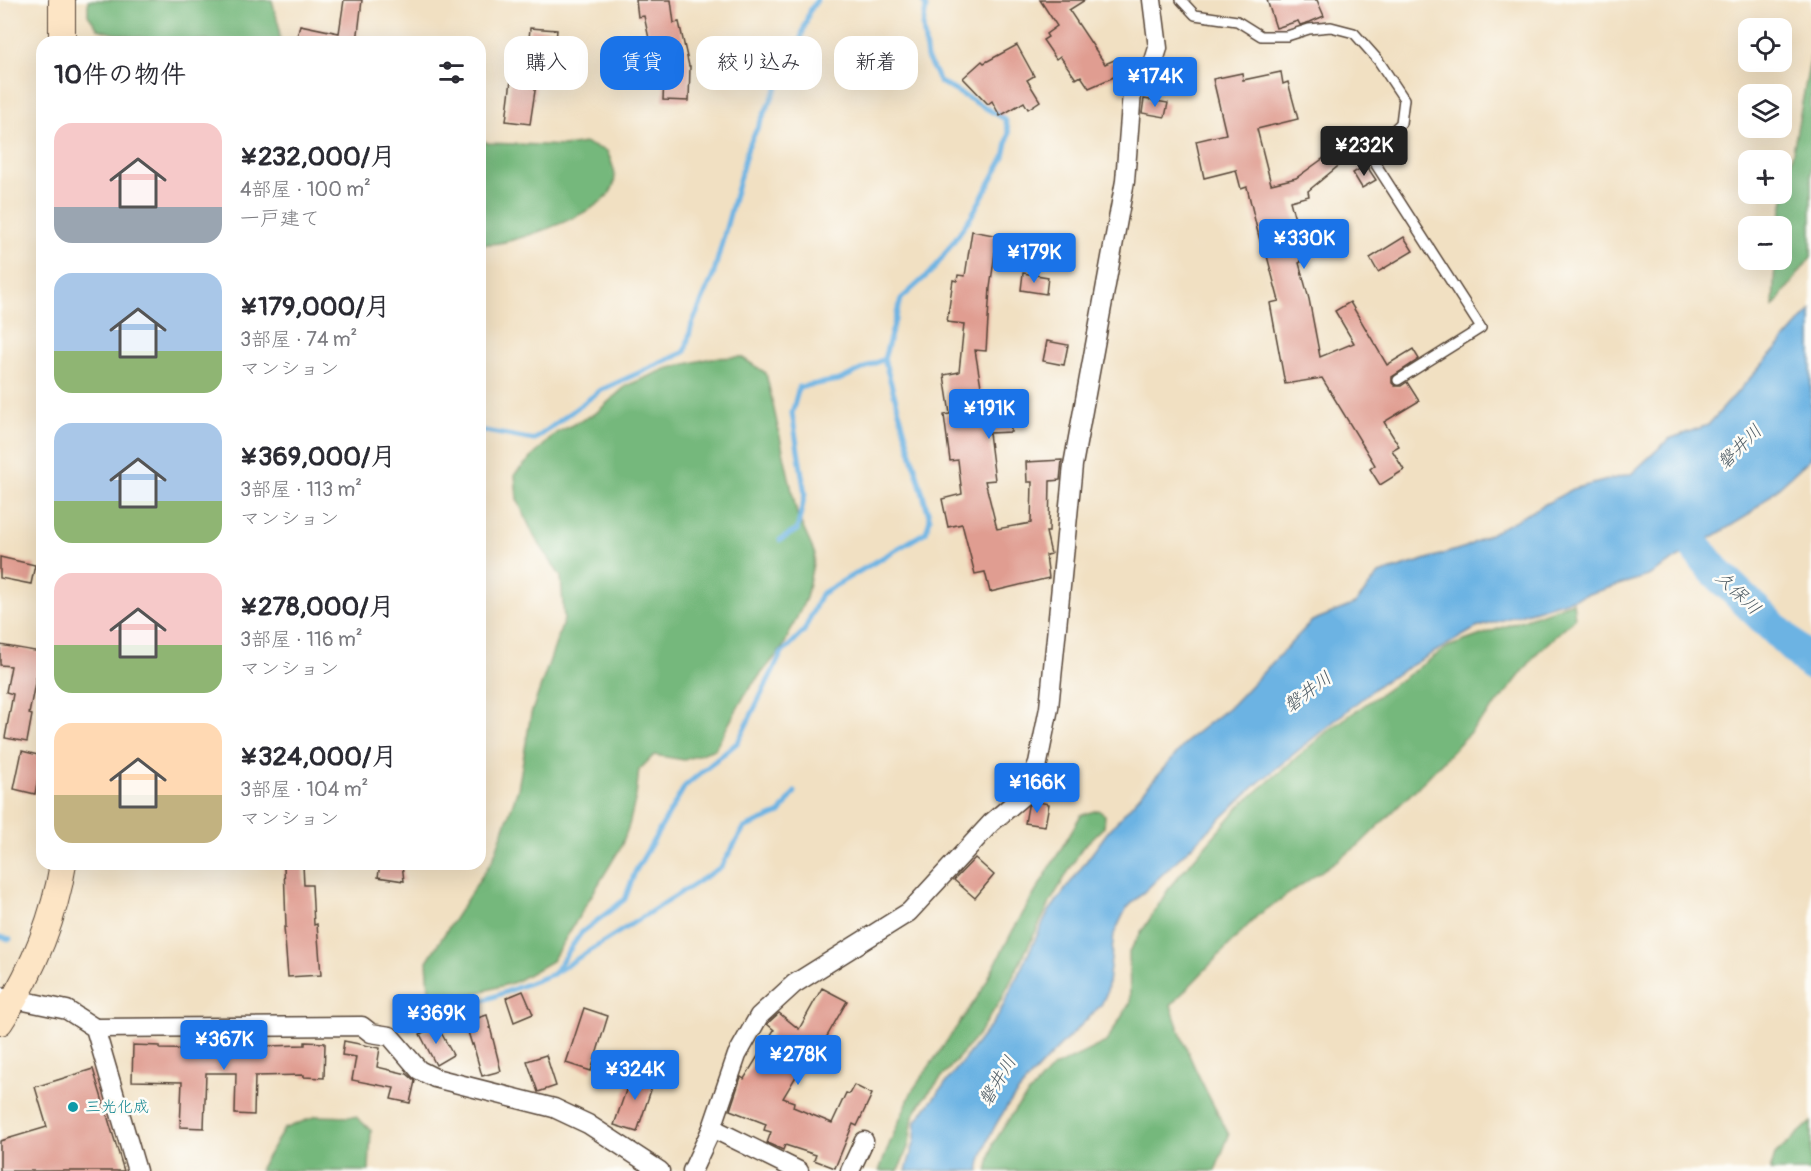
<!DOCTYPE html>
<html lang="ja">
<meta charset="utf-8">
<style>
:root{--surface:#fff;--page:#f7f7f7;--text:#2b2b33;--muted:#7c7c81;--accent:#1a73e8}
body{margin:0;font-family:Pangolin,"Klee One",sans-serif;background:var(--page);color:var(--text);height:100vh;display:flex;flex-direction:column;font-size:22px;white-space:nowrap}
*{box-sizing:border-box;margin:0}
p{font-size:20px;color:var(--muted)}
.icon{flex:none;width:33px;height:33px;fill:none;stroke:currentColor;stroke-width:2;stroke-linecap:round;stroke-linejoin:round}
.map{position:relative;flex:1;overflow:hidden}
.panel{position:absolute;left:36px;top:36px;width:450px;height:834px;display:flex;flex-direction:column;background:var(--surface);border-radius:18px;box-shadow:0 6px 24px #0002}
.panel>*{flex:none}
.hud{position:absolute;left:504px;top:36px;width:570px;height:54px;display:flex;gap:12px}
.buttons{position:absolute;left:1738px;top:18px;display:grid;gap:12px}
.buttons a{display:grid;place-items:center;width:54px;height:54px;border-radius:12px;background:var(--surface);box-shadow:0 6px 24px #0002;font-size:30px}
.price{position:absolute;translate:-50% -51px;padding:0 14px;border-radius:6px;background:var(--accent);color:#fff;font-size:20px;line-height:39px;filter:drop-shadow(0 2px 3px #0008)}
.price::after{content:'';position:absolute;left:50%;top:36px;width:18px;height:14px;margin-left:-9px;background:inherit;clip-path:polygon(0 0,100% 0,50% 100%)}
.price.on{background:#222;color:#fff}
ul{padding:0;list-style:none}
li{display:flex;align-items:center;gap:18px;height:150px;padding:0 18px}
li span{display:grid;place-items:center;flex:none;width:168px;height:120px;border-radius:18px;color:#555}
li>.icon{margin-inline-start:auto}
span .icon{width:72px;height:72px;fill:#fffc;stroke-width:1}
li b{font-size:26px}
h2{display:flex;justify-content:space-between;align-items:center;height:72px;padding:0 18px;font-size:26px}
.tag{padding:0 21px;border-radius:18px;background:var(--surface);box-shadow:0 6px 24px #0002;font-size:21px;line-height:54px}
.tag.on{background:var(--accent);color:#fff}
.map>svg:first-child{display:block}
.forest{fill:#74b87c;stroke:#58714d;stroke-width:1.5}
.water{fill:#6cb3e3;stroke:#546e80;stroke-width:1.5}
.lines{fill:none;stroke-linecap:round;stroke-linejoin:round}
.stream{stroke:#6cb3e3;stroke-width:5}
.river{stroke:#6cb3e3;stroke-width:33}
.building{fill:#e09d91}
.lane-casing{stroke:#564537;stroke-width:12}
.street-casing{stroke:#564537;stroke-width:21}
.secondary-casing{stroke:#564537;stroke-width:28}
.lane{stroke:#fff;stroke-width:9}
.street{stroke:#fff;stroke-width:18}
.secondary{stroke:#fde5c5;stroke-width:26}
.culture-dot{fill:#0f9aa8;stroke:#fdfcf7;stroke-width:2}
.labels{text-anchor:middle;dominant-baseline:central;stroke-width:5;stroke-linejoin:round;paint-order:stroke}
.culture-label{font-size:16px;fill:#0d838f;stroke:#fdfcf7;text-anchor:start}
.water-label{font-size:18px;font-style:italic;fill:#4c5a63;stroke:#fdfcf7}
</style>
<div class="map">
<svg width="1811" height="1171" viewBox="0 0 1811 1171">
<rect width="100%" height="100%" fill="#fdfcf7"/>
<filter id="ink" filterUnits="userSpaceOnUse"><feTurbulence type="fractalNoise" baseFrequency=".0167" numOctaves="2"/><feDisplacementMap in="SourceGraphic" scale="12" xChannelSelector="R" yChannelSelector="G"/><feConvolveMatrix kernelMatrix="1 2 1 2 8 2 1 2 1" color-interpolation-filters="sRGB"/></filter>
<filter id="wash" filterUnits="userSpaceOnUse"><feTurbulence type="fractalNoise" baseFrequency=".008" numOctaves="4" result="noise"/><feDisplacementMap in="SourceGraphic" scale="24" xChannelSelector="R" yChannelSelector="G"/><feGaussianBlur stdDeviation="1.35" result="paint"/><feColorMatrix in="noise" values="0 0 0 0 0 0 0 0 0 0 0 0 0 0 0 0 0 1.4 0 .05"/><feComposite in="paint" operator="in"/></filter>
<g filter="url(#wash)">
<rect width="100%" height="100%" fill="#f1e0c2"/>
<!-- forest -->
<g class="forest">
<path d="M 88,0 L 272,0 L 279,26 L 280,42 L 210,42 L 207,40 L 173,42 L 111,33 L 98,29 L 88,15 Z"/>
<path d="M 1811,55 L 1811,257 L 1773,307 L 1775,260 L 1782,260 L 1782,226 L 1779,226 Z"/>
<path d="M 480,139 L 488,143 L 566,146 L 584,143 L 607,151 C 611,161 618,175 613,187 C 604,212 524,239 499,243 C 493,244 486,244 480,244 Z"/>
<path d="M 741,357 L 766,373 L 797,514 L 815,554 L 806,598 L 783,647 L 747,691 L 715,749 L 684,760 L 654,755 L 639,770 L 636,796 L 629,825 L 621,847 L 552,961 L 515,982 L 449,1001 L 429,991 L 427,961 L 493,859 L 518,789 L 531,714 L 564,620 L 561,577 L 534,536 L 517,499 L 515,474 L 556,433 L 596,413 L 626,386 L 666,369 L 711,358 Z"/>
<path d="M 1573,602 L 1575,618 L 1538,652 L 1503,697 L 1427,778 L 1359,845 L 1257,916 L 1171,1005 C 1184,1051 1207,1093 1229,1135 L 1215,1171 L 987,1171 L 993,1144 L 1016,1108 L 1052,1068 L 1106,1042 L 1130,1003 L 1129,952 L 1171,885 L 1241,805 L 1330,729 L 1448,647 Z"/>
<path d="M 1098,810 L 1105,815 L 1104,827 L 1082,848 L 1052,899 L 1002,998 L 977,1036 L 924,1098 L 913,1116 L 909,1145 L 898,1171 L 879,1171 L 889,1145 L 912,1091 L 981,992 L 1013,930 L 1081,815 Z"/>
<path d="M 316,1116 L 356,1117 L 371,1130 L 369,1171 L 260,1171 L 260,1168 L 284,1129 Z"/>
<path d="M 1811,1122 L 1811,1171 L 1770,1171 L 1775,1155 Z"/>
</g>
<!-- water -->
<path class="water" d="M 1811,310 L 1811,458 L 1747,516 L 1648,576 L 1476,628 L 1381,683 L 1257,784 L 1126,909 L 1114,934 L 1107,992 L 1101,1005 C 1057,1051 989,1106 979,1171 L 906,1171 L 915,1140 L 916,1121 L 998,1016 L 1048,913 L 1107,833 L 1191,737 L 1233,704 L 1312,621 L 1355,604 L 1379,574 L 1466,547 L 1573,489 L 1631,474 L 1669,439 L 1708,425 Z"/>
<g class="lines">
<!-- stream -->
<g class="stream">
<path d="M 480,430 L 534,440 L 601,390 L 685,352 L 692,324 L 713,276 L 748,147 L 800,41 L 809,12 L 817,0"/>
<path d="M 780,540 L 797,530 L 805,494 L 792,413 L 799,387 L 839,380 L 884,359 L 901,299 L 934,269 L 972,215 L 1004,157 L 1009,133 L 1005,119 L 940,82 L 927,58 L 923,27 L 926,7 L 922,0"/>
<path d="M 0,937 L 10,939"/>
<path d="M 553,974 L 581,933 L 625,899 L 635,872 L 685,786 L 738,742 L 781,654 L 804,631 L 821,594 L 926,532 L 930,519 L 884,359"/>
<path d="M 409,1029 L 553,974 L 721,867 L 744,828 L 780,813 L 795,792"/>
</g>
<!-- river -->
<path class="river" d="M 1671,516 L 1713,569 L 1811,664"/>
</g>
<g id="blocks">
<!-- building -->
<g class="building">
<path d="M 344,0 L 362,0 L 357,42 L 296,42 L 300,25 L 339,33 Z"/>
<path d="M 636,0 L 671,0 L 674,23 L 679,22 L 689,66 L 690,66 L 689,101 L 663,100 L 665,59 L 654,61 L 644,16 L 638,17 Z"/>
<path d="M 1040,0 L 1085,0 L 1069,10 L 1105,64 L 1119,58 L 1125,72 L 1089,88 L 1081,76 L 1076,79 L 1060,56 L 1056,59 L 1043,40 L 1048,37 L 1046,34 L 1057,26 Z"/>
<path d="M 1267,0 L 1317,0 L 1324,16 L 1310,22 L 1300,25 L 1298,21 L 1276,28 Z"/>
<path d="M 530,28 L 557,30 L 553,73 L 526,71 Z"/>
<path d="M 1017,45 L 1034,76 L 1027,80 L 1040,101 L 1028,109 L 1024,102 L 1000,116 L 992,101 L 988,104 L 963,78 L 982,61 L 984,63 Z"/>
<path d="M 1281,72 L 1283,84 L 1288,82 L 1298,119 L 1257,129 L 1271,184 L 1296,178 L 1335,150 L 1343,162 L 1308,191 L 1309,196 L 1290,201 L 1299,234 L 1295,235 L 1301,262 L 1299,263 L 1309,299 L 1320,357 L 1354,343 L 1335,311 L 1350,302 L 1387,365 L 1413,349 L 1419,359 L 1392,377 L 1392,383 L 1395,386 L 1401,386 L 1407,382 L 1419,401 L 1384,422 L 1399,446 L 1392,450 L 1404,470 L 1380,485 L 1370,469 L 1375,465 L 1322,378 L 1285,384 L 1270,303 L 1279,301 L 1267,256 L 1264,256 L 1257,229 L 1247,187 L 1241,189 L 1236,170 L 1204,178 L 1196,141 L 1226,134 L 1213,79 L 1242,73 L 1243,80 Z"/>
<path d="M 511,80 L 536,84 L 530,124 L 506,121 Z"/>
<path d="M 1144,99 L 1168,103 L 1165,117 L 1142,113 Z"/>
<path d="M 1366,165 L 1376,180 L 1362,188 L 1353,173 Z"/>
<path d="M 972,231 L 1020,240 L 1017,257 L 995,253 L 990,288 L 986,351 L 975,350 L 985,410 L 987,410 L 987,413 L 1010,411 L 1011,432 L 989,433 L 995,480 L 985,481 L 997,529 L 1031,523 L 1032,482 L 1027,482 L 1026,462 L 1062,460 L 1060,480 L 1050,481 L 1049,532 L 1046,532 L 1051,554 L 1046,555 L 1049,578 L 990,592 L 985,572 L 975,574 L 962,524 L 948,527 L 942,499 L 962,494 L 958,460 L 950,461 L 944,415 L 950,414 L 944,375 L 959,372 L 964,324 L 947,322 L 953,280 L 957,281 L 958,275 L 965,276 Z"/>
<path d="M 1404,237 L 1413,251 L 1378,272 L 1370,258 Z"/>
<path d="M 1023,273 L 1048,277 L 1046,294 L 1021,290 Z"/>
<path d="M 1047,341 L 1068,345 L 1064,365 L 1043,361 Z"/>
<path d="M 0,557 L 35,565 L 31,584 L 0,578 Z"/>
<path d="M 0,645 L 41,652 L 29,714 L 32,715 L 27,742 L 5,738 L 13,694 L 6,692 L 11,666 L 0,665 Z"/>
<path d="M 22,751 L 42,756 L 35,794 L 14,789 Z"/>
<path d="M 1033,801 L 1049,804 L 1045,826 L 1025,823 L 1028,806 Z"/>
<path d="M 975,858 L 994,875 L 975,898 L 954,880 Z"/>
<path d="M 380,864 L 402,864 L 404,881 L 378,877 Z"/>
<path d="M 284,865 L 303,865 L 304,885 L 312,885 L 314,925 L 317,924 L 321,975 L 288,977 L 284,927 L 286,927 Z"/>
<path d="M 822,988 L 847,1001 L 813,1061 L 807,1058 L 783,1098 L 794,1102 L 793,1107 L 832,1123 L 846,1093 L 849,1094 L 854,1085 L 872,1094 L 857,1126 L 853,1124 L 835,1168 L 814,1160 L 816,1155 L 785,1145 L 783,1150 L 767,1143 L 771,1132 L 764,1130 L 766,1124 L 730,1110 L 741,1077 L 744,1079 L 774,1030 L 767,1024 L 768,1023 L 779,1013 L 799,1029 Z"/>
<path d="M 523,991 L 533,1014 L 514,1022 L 506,998 Z"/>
<path d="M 584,1008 L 608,1016 L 591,1071 L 566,1063 Z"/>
<path d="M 487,1015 L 501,1071 L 482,1076 L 473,1044 L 472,1045 L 465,1022 Z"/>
<path d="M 437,1025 L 453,1055 L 436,1065 L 420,1034 Z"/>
<path d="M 344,1041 L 380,1048 L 377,1067 L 407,1074 L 415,1081 L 410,1103 L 391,1099 L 394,1088 L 352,1080 L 356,1057 L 342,1055 Z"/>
<path d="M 305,1042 L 325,1043 L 324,1078 L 304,1077 L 304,1075 L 255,1076 L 254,1115 L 235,1114 L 236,1073 L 206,1073 L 204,1128 L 180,1127 L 182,1082 L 132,1081 L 133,1045 L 160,1046 L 160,1049 L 231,1050 L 231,1047 L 305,1045 Z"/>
<path d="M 546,1055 L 556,1086 L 538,1092 L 527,1061 Z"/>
<path d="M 93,1069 L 124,1171 L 0,1171 L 0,1141 L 47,1127 L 35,1087 Z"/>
<path d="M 633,1070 L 655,1078 L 637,1132 L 614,1125 Z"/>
</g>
</g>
</g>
<g filter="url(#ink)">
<use href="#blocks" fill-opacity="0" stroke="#564537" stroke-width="1.5"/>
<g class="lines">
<defs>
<path id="lane" d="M 1181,0 L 1195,15 L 1237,21 L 1261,36 L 1287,36 L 1309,29 L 1331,27 L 1354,33 L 1378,60 L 1404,99 L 1401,123 L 1377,146 L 1373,160 L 1481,328 L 1398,380"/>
<g id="street">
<path d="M 0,996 L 67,1010 L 95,1028 L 137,1171"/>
<path d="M 95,1028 L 362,1026 L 371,1033 L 390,1036 L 419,1070 L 435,1078 L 554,1108 L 588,1124 L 660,1171"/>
<path d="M 712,1128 L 799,1171"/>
<path d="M 692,1171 L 712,1128 L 737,1055 L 759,1016 L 794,984 L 909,912 L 991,823 L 1025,794 L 1038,763 L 1049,708 L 1073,465 L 1125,181 L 1132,92 L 1150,74 L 1158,48 L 1152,0"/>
<path d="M 850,1171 L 864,1141"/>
</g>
<g id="secondary">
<path d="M 62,42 L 62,0"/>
<path d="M 0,1022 C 31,974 54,921 63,864"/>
</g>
</defs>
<!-- lane casing -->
<use href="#lane" class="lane-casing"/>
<!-- street casing -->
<use href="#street" class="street-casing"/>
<!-- secondary casing -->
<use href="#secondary" class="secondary-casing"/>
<!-- lane -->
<use href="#lane" class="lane"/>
<!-- street -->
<use href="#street" class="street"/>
<!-- secondary -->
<use href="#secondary" class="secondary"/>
</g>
</g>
<!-- markers -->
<circle class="culture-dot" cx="73" cy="1107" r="6"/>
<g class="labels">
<!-- culture labels -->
<g class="culture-label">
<text x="85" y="1107">三光化成</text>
</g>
<!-- water labels -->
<g class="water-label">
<text transform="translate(1740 447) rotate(-45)">磐井川</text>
<text transform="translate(1738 593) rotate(44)">久保川</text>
<text transform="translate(1308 692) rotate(-37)">磐井川</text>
<text transform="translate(998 1081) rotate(-59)">磐井川</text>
</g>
</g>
</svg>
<div class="buttons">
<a><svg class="icon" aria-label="locate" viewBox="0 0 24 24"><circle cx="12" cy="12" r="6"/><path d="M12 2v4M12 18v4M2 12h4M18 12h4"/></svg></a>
<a><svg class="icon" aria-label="layers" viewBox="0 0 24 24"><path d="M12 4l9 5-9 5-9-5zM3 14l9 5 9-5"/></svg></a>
<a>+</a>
<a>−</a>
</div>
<b class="price" style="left:1155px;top:108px">¥174K</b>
<b class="price on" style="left:1364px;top:177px">¥232K</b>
<b class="price" style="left:1304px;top:270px">¥330K</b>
<b class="price" style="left:1034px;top:284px">¥179K</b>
<b class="price" style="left:989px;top:440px">¥191K</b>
<b class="price" style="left:1037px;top:814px">¥166K</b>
<b class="price" style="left:436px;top:1045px">¥369K</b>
<b class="price" style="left:224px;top:1071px">¥367K</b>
<b class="price" style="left:798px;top:1086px">¥278K</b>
<b class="price" style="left:635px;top:1101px">¥324K</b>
<div class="hud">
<a class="tag">購入</a>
<a class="tag on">賃貸</a>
<a class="tag">絞り込み</a>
<a class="tag">新着</a>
</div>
<section class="panel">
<h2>10件の物件<svg class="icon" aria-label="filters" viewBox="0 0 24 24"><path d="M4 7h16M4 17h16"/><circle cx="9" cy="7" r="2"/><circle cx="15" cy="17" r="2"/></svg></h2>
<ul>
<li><span style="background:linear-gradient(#f6c9c9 70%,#9aa5b1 0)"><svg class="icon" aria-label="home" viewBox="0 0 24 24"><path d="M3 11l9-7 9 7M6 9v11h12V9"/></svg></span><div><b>¥232,000/月</b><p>4部屋 · 100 m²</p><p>一戸建て</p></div></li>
<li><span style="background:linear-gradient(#a9c7e8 65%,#8fb573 0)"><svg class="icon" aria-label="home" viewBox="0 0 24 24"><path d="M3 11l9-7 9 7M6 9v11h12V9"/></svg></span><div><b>¥179,000/月</b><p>3部屋 · 74 m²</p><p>マンション</p></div></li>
<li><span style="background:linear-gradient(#a9c7e8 65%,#8fb573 0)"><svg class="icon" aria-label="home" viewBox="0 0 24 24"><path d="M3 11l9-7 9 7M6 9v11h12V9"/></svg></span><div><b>¥369,000/月</b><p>3部屋 · 113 m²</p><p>マンション</p></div></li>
<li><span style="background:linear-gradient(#f6c9c9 60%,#8fb573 0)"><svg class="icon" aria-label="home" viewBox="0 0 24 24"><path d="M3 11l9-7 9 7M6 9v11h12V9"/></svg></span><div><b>¥278,000/月</b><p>3部屋 · 116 m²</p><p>マンション</p></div></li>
<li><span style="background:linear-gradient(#ffd9b3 60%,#c2b280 0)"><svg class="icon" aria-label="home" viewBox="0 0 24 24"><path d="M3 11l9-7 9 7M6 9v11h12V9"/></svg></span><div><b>¥324,000/月</b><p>3部屋 · 104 m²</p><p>マンション</p></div></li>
</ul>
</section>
</div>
